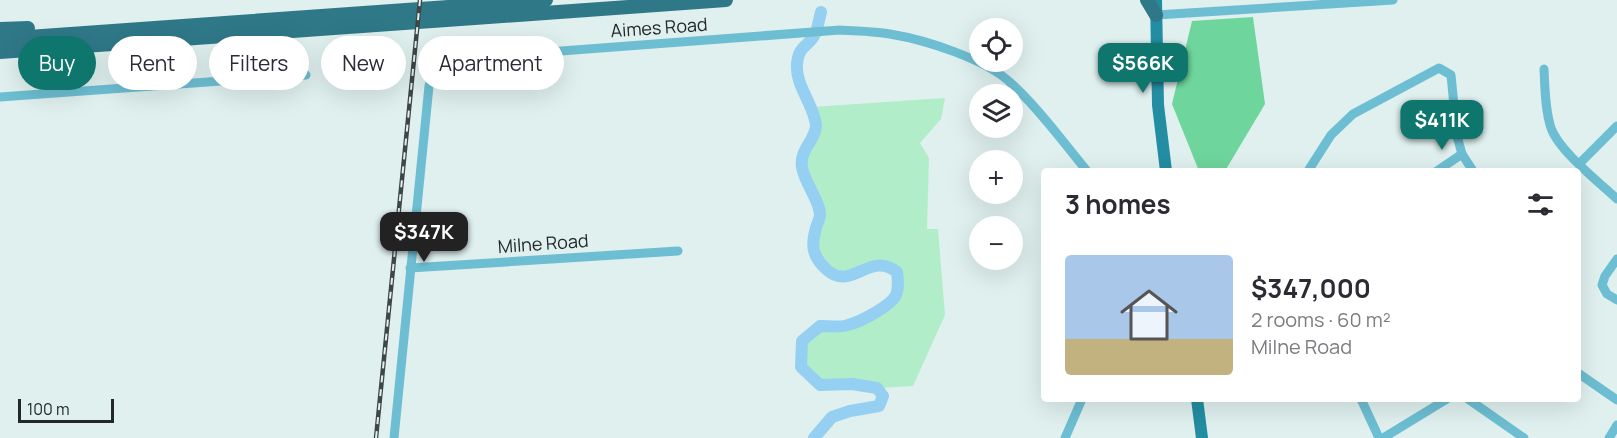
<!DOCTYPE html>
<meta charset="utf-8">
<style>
:root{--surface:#fff;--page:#f2f2f3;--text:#2b2b33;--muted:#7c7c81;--accent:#0f766e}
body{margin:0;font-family:Manrope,sans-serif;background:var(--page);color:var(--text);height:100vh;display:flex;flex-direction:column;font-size:22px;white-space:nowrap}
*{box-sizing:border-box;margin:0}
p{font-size:20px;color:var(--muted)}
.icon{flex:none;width:33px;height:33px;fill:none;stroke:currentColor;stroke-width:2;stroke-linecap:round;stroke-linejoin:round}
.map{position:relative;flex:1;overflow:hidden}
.side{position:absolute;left:1041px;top:168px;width:540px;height:234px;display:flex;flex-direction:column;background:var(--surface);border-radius:6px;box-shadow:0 6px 24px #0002}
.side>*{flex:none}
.banner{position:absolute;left:18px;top:36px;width:570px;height:54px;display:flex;gap:12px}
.tools{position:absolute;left:969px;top:18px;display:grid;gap:12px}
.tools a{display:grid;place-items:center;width:54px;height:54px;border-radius:50%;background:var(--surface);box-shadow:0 6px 24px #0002;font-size:30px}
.scale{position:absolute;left:18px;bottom:15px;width:96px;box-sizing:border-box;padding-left:6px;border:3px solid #222828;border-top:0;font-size:16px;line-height:21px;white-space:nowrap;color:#222828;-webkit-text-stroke:4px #dff0ef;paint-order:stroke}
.price{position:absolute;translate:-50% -51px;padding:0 14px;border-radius:12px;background:var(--accent);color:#fff;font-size:20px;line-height:39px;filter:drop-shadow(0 2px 3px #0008)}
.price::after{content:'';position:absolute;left:50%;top:36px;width:18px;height:14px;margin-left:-9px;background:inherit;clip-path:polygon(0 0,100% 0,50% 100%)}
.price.current{background:#222;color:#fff}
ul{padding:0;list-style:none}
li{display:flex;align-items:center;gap:18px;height:150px;padding:0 24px}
li span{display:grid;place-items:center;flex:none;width:168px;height:120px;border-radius:6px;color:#555}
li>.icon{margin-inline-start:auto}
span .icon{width:72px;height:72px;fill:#fffc;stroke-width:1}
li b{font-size:26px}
h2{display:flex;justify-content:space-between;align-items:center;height:72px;padding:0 24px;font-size:26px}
.pill{padding:0 21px;border-radius:27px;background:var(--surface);box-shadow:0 6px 24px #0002;font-size:21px;line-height:54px}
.pill.current{background:var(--accent);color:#fff}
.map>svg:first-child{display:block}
.green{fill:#b2edc9}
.forest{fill:#6ed69c}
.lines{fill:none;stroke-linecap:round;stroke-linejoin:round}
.river{stroke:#95d0f2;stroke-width:12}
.minor{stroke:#6dbed2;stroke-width:9}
.major{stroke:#238da2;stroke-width:12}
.highway{stroke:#2f7888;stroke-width:14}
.rail-casing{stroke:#3e4646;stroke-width:4.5}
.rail{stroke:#dff0ef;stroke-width:2;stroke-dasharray:7;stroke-linecap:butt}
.labels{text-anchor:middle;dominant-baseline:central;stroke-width:4.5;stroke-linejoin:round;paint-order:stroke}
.street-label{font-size:18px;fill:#222828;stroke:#dff0ef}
</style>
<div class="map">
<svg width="1617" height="438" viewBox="0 0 1617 438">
<rect width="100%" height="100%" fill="#dff0ef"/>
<!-- green -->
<path class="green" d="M 945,98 L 941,119 L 920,143 L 929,158 L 927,229 L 938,229 L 945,315 L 913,386 L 879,388 L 871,385 L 860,384 L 826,387 L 813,381 L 807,373 L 797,349 C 805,321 824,332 844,326 C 856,323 886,308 893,298 C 897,293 898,286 899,280 L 892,266 C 873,263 858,273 841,277 C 826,272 808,257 812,240 C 814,229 819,220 817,208 C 814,193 802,182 802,165 C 804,140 833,140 812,107 Z"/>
<!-- forest -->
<path class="forest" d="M 1253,17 L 1265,104 L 1225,171 L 1199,171 L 1172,104 L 1192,21 Z"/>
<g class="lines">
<!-- river -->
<path class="river" d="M 814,438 L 832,417 L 850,411 L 879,406 L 883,396 L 877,388 L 852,384 L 820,385 L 801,367 L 802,341 L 820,326 C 829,326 840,328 848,325 C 860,322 891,306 896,295 C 899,288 898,280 897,272 C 869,250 851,293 826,269 C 812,256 811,245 816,228 C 817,224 820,218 820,215 C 820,201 804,182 802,167 C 799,150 816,140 816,125 C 814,105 795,85 797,64 C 799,44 808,48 815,34 C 818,28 819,19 821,12"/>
<!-- minor -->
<g class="minor">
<path d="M 1156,15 L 1393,0"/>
<path d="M 1544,69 C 1545,88 1545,110 1551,128 C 1559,151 1599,182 1617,199"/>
<path d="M 0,97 L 306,75"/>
<path d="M 1579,164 L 1617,126"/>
<path d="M 1308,171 L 1331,135 L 1353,114 L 1439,68 L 1451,75 L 1457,136 L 1462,154 L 1473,171"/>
<path d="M 1437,171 L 1462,154"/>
<path d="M 1617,259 L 1605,276 L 1602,285 L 1607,294 L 1617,300"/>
<path d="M 410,268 L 678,251"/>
<path d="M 1578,373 L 1617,400"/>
<path d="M 1361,399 L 1379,438"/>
<path d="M 1468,399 L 1524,438"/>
<path d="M 394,438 L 429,86 L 434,67 L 442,60 L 840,30 C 856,31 874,31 890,34 C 926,40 986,59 1012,84 C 1040,110 1063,142 1087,171"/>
<path d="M 1065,438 L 1082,399"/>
<path d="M 1383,438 L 1447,399"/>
<path d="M 1609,438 L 1617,425"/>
</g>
<!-- major -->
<g class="major">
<path d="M 1156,0 L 1158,105 L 1166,171"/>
<path d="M 1197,399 L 1202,438"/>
</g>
<!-- highway -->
<g class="highway">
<path d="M 1147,0 L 1156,15"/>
<path d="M 0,29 L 28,28"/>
<path d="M 0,39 L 546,0"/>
<path d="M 0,52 L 726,0"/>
</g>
<defs>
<path id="rail" d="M 376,438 L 420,0"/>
</defs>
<!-- rail casing -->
<use href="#rail" class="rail-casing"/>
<!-- rail -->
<use href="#rail" class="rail"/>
</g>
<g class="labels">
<!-- street labels -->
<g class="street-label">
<text transform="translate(659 27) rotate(-4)">Aimes Road</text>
<text transform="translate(543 243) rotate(-4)">Milne Road</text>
</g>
</g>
</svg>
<div class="tools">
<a><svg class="icon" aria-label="locate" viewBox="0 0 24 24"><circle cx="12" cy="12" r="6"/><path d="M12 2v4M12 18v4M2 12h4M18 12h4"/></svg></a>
<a><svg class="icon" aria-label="layers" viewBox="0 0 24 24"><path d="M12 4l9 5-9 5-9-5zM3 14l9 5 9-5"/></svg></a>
<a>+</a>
<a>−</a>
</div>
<div class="scale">100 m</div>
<b class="price" style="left:1143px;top:94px">$566K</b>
<b class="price" style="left:1442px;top:151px">$411K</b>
<b class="price current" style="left:424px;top:263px">$347K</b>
<div class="banner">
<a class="pill current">Buy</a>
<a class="pill">Rent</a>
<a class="pill">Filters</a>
<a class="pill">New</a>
<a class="pill">Apartment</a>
</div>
<section class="side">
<h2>3 homes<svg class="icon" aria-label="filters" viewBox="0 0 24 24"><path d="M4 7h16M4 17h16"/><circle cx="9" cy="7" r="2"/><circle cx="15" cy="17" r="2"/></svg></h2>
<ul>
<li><span style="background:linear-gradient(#a9c7e8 70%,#c2b280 0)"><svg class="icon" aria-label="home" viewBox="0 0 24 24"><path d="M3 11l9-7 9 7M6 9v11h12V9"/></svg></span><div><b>$347,000</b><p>2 rooms · 60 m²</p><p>Milne Road</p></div></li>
</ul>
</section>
</div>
